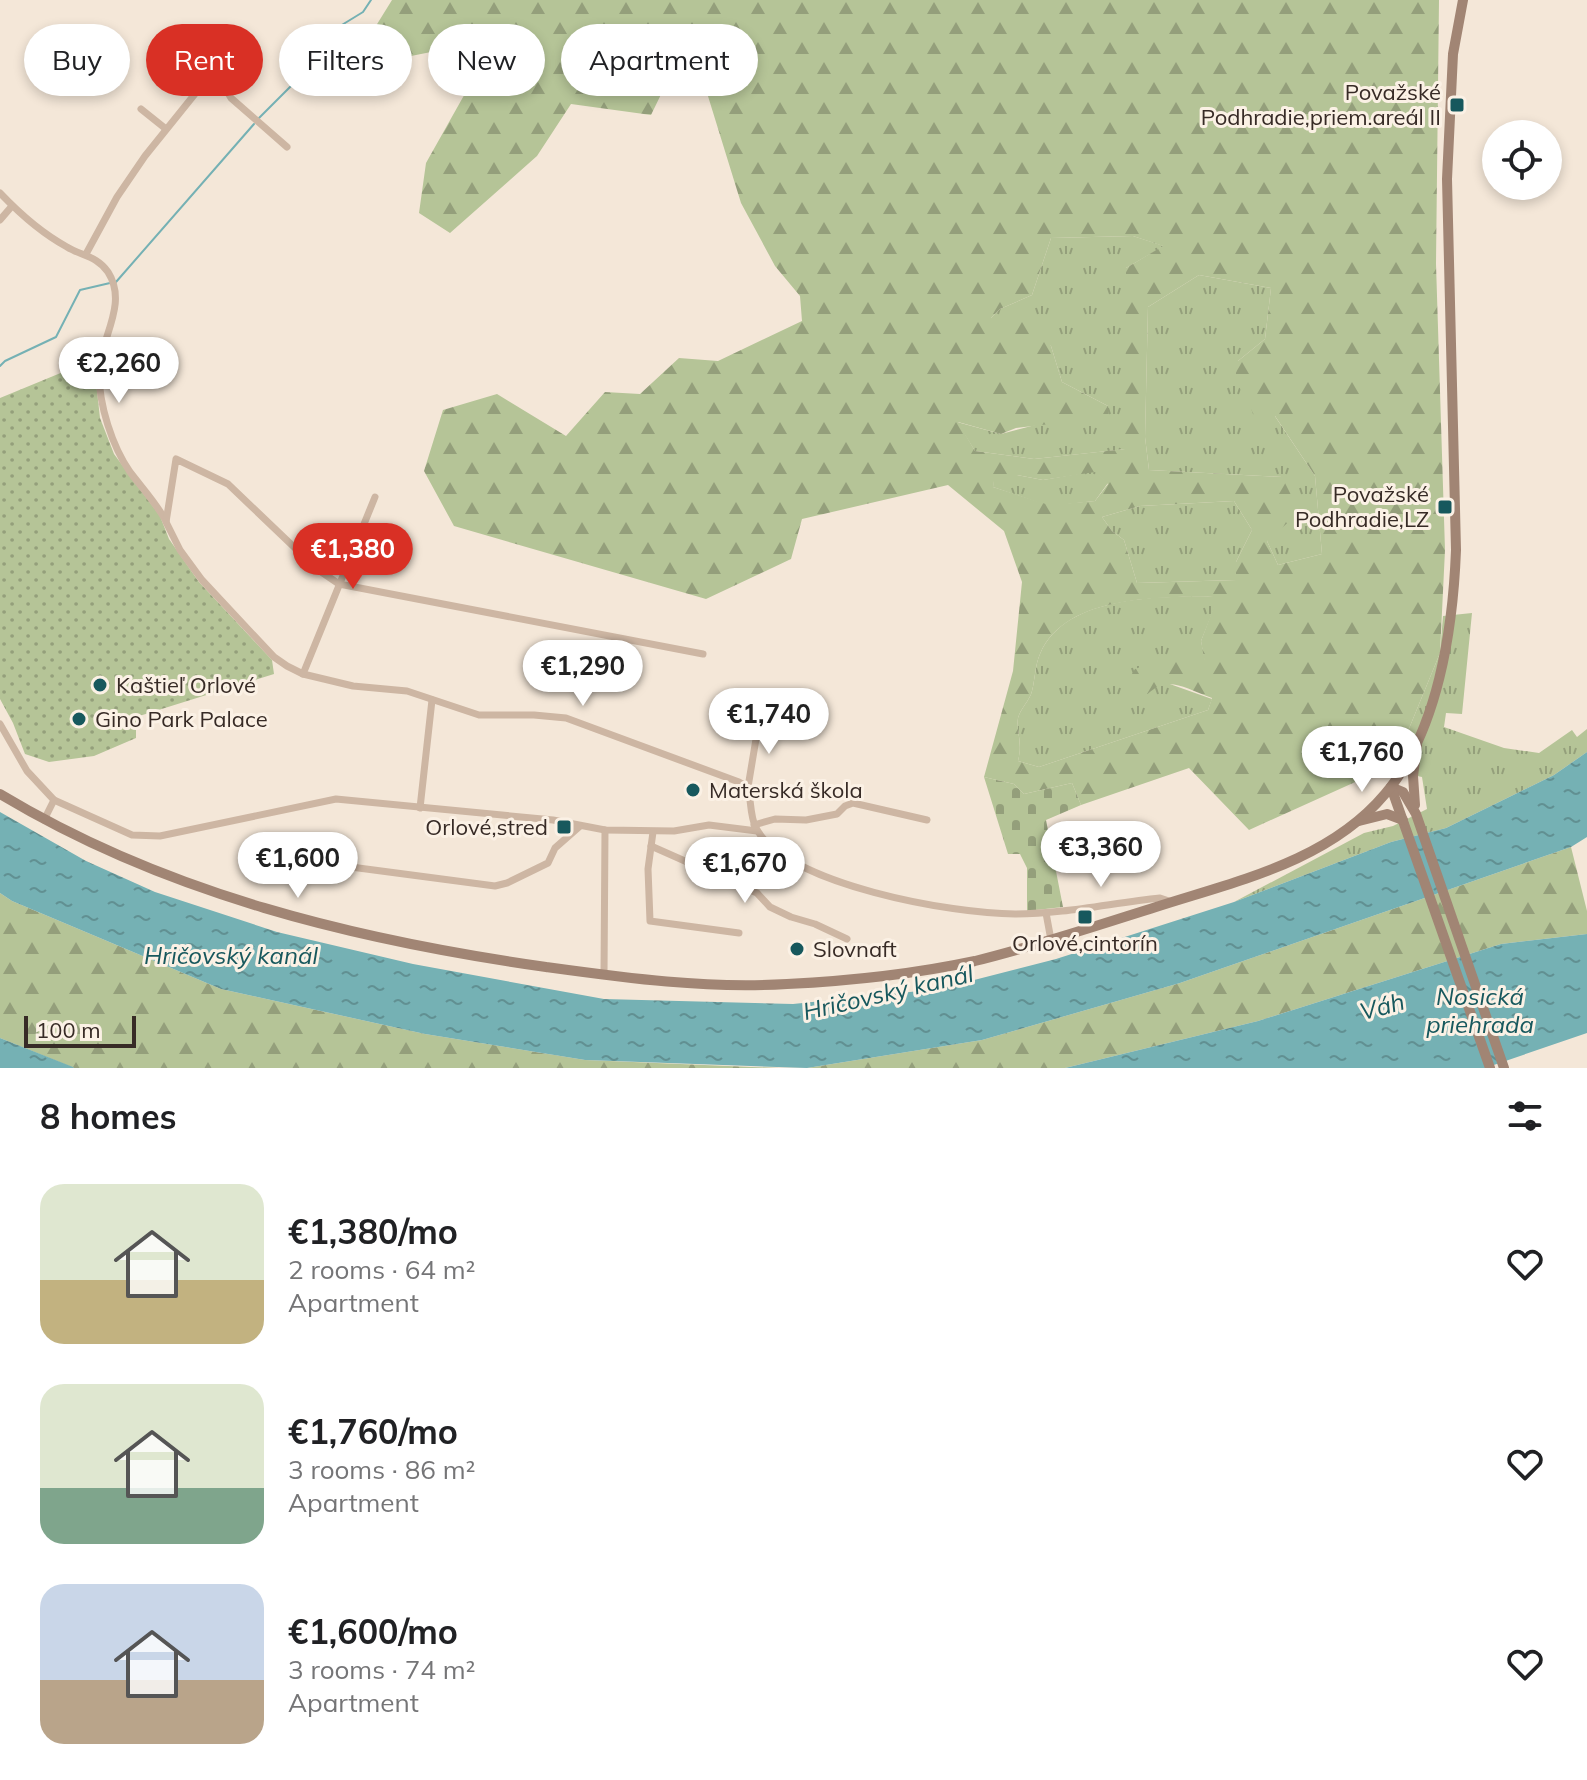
<!DOCTYPE html>
<meta charset="utf-8">
<style>
:root{--surface:#fff;--page:#f6f6f6;--text:#202124;--muted:#757577;--accent:#d93025}
body{margin:0;font-family:Mulish,sans-serif;background:var(--page);color:var(--text);height:100vh;display:flex;flex-direction:column;font-size:30px;white-space:nowrap}
*{box-sizing:border-box;margin:0}
p{font-size:26px;color:var(--muted)}
.icon{flex:none;width:44px;height:44px;fill:none;stroke:currentColor;stroke-width:2;stroke-linecap:round;stroke-linejoin:round}
.map{position:relative;height:1068px;overflow:hidden}
.details{display:flex;flex-direction:column;background:var(--surface);flex:1}
.details>*{flex:none}
.guide{position:absolute;left:24px;top:24px;width:800px;height:72px;display:flex;gap:16px}
.fabs{position:absolute;left:1482px;top:120px;display:grid;gap:16px}
.fabs a{display:grid;place-items:center;width:80px;height:80px;border-radius:50%;background:var(--surface);box-shadow:0 4px 12px #0003;font-size:40px}
.scale{position:absolute;left:24px;bottom:20px;width:112px;box-sizing:border-box;padding-left:8px;border:4px solid #372b26;border-top:0;font-size:22px;line-height:28px;white-space:nowrap;color:#372b26;-webkit-text-stroke:6px #fbf1e5;paint-order:stroke}
.price{position:absolute;translate:-50% -68px;padding:0 18px;border-radius:28px;background:#fff;color:#222;font-size:26px;line-height:52px;filter:drop-shadow(0 2px 4px #0008)}
.price::after{content:'';position:absolute;left:50%;top:48px;width:24px;height:18px;margin-left:-12px;background:inherit;clip-path:polygon(0 0,100% 0,50% 100%)}
.price.on{background:var(--accent);color:#fff}
ul{padding:0;list-style:none}
li{display:flex;align-items:center;gap:24px;height:200px;padding:0 40px}
li span{display:grid;place-items:center;flex:none;width:224px;height:160px;border-radius:24px;color:#555}
li>.icon{margin-inline-start:auto}
span .icon{width:96px;height:96px;fill:#fffc;stroke-width:1}
li b{font-size:34px}
h2{display:flex;justify-content:space-between;align-items:center;height:96px;padding:0 40px;font-size:34px}
.tag{padding:0 28px;border-radius:36px;background:var(--surface);box-shadow:0 4px 12px #0003;font-size:28px;line-height:72px}
.tag.on{background:var(--accent);color:#fff}
.map>svg:first-child{display:block}
.grass{fill:url(#grass-tufts)}
.forest{fill:url(#forest-firs);fill-rule:evenodd}
.cemetery{fill:url(#cemetery-stones)}
.park{fill:url(#park-dots)}
.water{fill:url(#water-ripples)}
.lines{fill:none;stroke-linecap:round;stroke-linejoin:round}
.stream{stroke:#75b1b4;stroke-width:2}
.street{stroke:#cdb6a3;stroke-width:7}
.secondary{stroke:#a18574;stroke-width:10}
.poi-dot{fill:#17585d;stroke:#fbf1e5;stroke-width:3}
.labels{text-anchor:middle;dominant-baseline:central;stroke-width:6;stroke-linejoin:round;paint-order:stroke}
.poi-label{font-size:22px;fill:#372b26;stroke:#fbf1e5;text-anchor:start}
.water-label{font-size:24px;font-style:italic;fill:#17585d;stroke:#fbf1e5}
</style>
<div class="map">
<svg width="1587" height="1068" viewBox="0 0 1587 1068">
<defs>
<pattern id="grass-tufts" width="24" height="20" patternUnits="userSpaceOnUse" patternTransform="scale(2)"><rect width="24" height="20" fill="#b5c497"/><path d="M3 7l-1-3M5 7V3M7 7l1-3M15 17l-1-3M17 17v-4M19 17l1-3" fill="none" stroke="#949f7b"/></pattern>
<pattern id="forest-firs" width="22" height="20" patternUnits="userSpaceOnUse" patternTransform="scale(2)"><rect width="22" height="20" fill="#b5c497"/><path d="M5 1l3.5 6h-7zM16 11l3.5 6h-7z" fill="#949f7b"/></pattern>
<pattern id="cemetery-stones" width="16" height="16" patternUnits="userSpaceOnUse" patternTransform="scale(2)"><rect width="16" height="16" fill="#b5c497"/><path d="M2 7V4a2 2 0 0 1 4 0v3zM10 15v-3a2 2 0 0 1 4 0v3z" fill="#949f7b"/></pattern>
<pattern id="park-dots" width="8" height="8" patternUnits="userSpaceOnUse" patternTransform="scale(2)"><rect width="8" height="8" fill="#b5c497"/><path d="M2 2h.1M6 6h.1" fill="none" stroke="#949f7b" stroke-width="1.8" stroke-linecap="round"/></pattern>
<pattern id="water-ripples" width="26" height="14" patternUnits="userSpaceOnUse" patternTransform="scale(2)"><rect width="26" height="14" fill="#75b1b4"/><path d="M2 4q2-2 4 0t4 0M15 11q2-2 4 0t4 0" fill="none" stroke="#619092"/></pattern>
</defs>
<rect width="100%" height="100%" fill="#f4e7d8"/>
<!-- grass -->
<g class="grass">
<path d="M 1133,236 L 1164,246 L 1126,268 L 1126,449 L 1034,459 L 975,451 L 957,422 L 1001,434 L 1108,406 L 1062,382 L 1051,346 L 990,319 L 1000,309 L 1032,295 L 1051,238 Z"/>
<path d="M 1199,275 L 1271,288 L 1265,339 L 1238,361 L 1315,476 L 1322,554 L 1278,565 L 1267,541 L 1282,477 L 1149,470 L 1145,437 L 1148,307 Z"/>
<path d="M 1095,471 L 1108,483 L 1095,501 L 1049,506 L 993,487 L 994,475 L 1017,475 L 1043,480 Z"/>
<path d="M 1234,501 L 1252,530 L 1236,562 L 1236,580 L 1137,583 L 1124,540 L 1112,531 L 1102,517 L 1140,506 Z"/>
<path d="M 1219,596 L 1201,641 L 1206,665 L 1151,688 L 1167,683 L 1212,699 L 1208,710 L 1039,767 L 1018,761 C 1023,741 1016,732 1018,718 C 1020,709 1030,700 1032,691 C 1035,679 1035,665 1040,654 C 1066,593 1164,597 1219,596 Z"/>
<path d="M 1472,613 L 1462,714 L 1446,713 L 1444,727 L 1504,748 L 1539,753 L 1572,730 L 1577,737 L 1587,729 L 1587,752 L 1554,775 L 1446,828 L 1391,842 L 1234,902 L 1364,833 L 1393,826 L 1427,809 L 1422,777 L 1384,769 L 1408,731 L 1440,653 L 1443,616 Z"/>
</g>
<!-- forest -->
<g class="forest">
<path d="M 392,0 L 1439,0 L 1436,264 L 1445,550 L 1440,653 L 1408,731 L 1384,769 L 1249,830 L 1189,768 L 1081,805 L 1072,783 L 1024,794 L 1014,784 L 984,777 L 1013,671 L 1022,582 L 1004,531 L 948,485 L 802,519 L 791,559 L 706,599 L 454,526 L 424,471 L 443,410 L 497,394 L 566,436 L 605,392 L 640,394 L 679,358 L 718,361 L 802,321 L 800,296 L 775,266 L 741,203 L 703,80 L 669,78 L 651,115 L 571,104 L 537,156 L 450,233 L 419,213 L 426,163 L 467,90 L 436,51 L 401,58 L 374,29 ZM 1133,236 L 1163,246 L 1126,268 L 1125,449 L 1034,459 L 975,451 L 958,422 L 1001,434 L 1016,428 L 1109,417 L 1108,406 L 1062,382 L 1051,346 L 1024,320 L 991,318 L 1000,309 L 1032,295 L 1051,238 ZM 1199,275 L 1271,288 L 1265,339 L 1238,361 L 1235,379 L 1254,415 L 1275,416 L 1315,476 L 1322,554 L 1278,565 L 1267,541 L 1292,519 L 1293,499 L 1282,477 L 1149,470 L 1145,437 L 1148,307 ZM 1095,472 L 1108,484 L 1095,501 L 1049,505 L 993,487 L 995,475 L 1017,475 L 1043,480 ZM 1234,501 L 1252,530 L 1236,562 L 1236,580 L 1137,583 L 1124,540 L 1112,531 L 1102,517 L 1140,506 ZM 1218,596 L 1201,641 L 1205,664 L 1160,660 L 1135,669 L 1124,687 L 1138,704 C 1165,672 1178,686 1212,698 L 1208,710 L 1039,767 L 1018,761 C 1023,742 1016,732 1018,718 C 1020,709 1030,700 1032,691 C 1035,679 1035,665 1040,654 C 1066,593 1163,598 1218,596 Z"/>
<path d="M 1571,847 L 1587,911 L 1587,934 L 1501,944 L 1258,1021 L 1065,1068 L 807,1068 L 982,1040 L 1180,983 Z"/>
<path d="M 0,893 L 12,901 L 221,989 L 425,1034 L 585,1060 L 779,1068 L 74,1068 L 0,1038 Z"/>
</g>
<!-- cemetery -->
<path class="cemetery" d="M 984,777 L 1014,784 L 1024,794 L 1072,783 L 1081,805 L 1046,820 L 1063,907 L 1027,911 L 1027,868 L 1020,854 L 1008,854 Z"/>
<!-- park -->
<path class="park" d="M 97,358 L 96,382 L 100,418 L 114,454 L 160,516 L 169,539 L 199,582 L 272,660 L 274,674 L 136,717 L 136,738 L 94,756 L 49,762 L 25,754 L 13,723 L 0,699 L 0,398 Z"/>
<!-- water -->
<g class="water">
<path d="M 1587,752 L 1587,837 L 1571,847 L 1180,983 L 982,1040 L 807,1068 L 585,1060 L 425,1034 L 221,989 L 12,901 L 0,893 L 0,812 L 86,861 L 155,892 L 277,932 L 413,964 L 604,999 L 793,1004 L 939,989 L 1056,959 L 1234,902 L 1391,842 L 1446,828 L 1554,775 Z"/>
<path d="M 1587,934 L 1587,1033 L 1485,1068 L 1065,1068 L 1258,1021 L 1501,944 Z"/>
<path d="M 0,1038 L 73,1067 L 74,1068 L 0,1068 Z"/>
</g>
<g class="lines">
<!-- stream -->
<g class="stream">
<path d="M 258,119 L 310,67 L 332,31 L 363,12 L 371,0"/>
<path d="M 116,282 L 254,124"/>
<path d="M 0,366 L 5,361 L 56,337 L 80,290 L 110,283"/>
</g>
<!-- street -->
<g class="street">
<path d="M 190,42 L 202,50 L 231,98 L 287,147"/>
<path d="M 141,109 L 166,129"/>
<path d="M 0,193 C 19,213 43,234 67,247 C 82,256 97,256 108,272 C 129,305 99,340 99,373 C 99,405 112,446 130,472 C 143,489 156,503 166,521"/>
<path d="M 0,220 L 12,206"/>
<path d="M 86,254 L 117,197 L 145,156 L 215,69"/>
<path d="M 703,654 L 339,584 L 317,569 L 228,484 L 176,459 L 166,522 L 180,550 L 202,580 L 274,657 L 287,666 L 303,674 L 353,686 L 407,691 L 479,715 L 534,715 L 566,718 L 739,782 L 748,787 C 751,799 750,817 756,828 C 786,885 954,914 1015,914 C 1063,914 1112,903 1160,898 L 1169,901"/>
<path d="M 303,674 L 375,497"/>
<path d="M 0,724 L 27,771 L 54,800 L 132,835 L 160,836 L 336,799 L 553,820 L 605,830 L 674,831 L 709,825 L 757,831"/>
<path d="M 748,787 L 759,721"/>
<path d="M 420,808 L 432,700"/>
<path d="M 44,820 L 54,800"/>
<path d="M 754,825 L 775,819 L 806,820 L 837,814 L 845,806 L 853,803 L 927,820"/>
<path d="M 653,832 L 648,869 L 650,921 L 739,933"/>
<path d="M 651,846 L 757,893 L 770,907 L 791,917 L 815,924 L 847,939"/>
<path d="M 260,855 L 495,886 L 507,883 L 548,863 L 555,848 L 580,826"/>
<path d="M 1046,913 L 1051,940"/>
<path d="M 604,975 L 605,830"/>
</g>
<!-- secondary -->
<g class="secondary">
<path d="M 1391,787 L 1403,792 L 1416,814 L 1504,1068"/>
<path d="M 1391,787 L 1490,1068"/>
<path d="M 0,794 C 166,894 356,940 546,967 C 626,978 705,989 787,984 C 849,981 914,974 975,961 C 1036,946 1096,926 1156,907 C 1236,881 1328,862 1385,794 C 1438,732 1453,629 1456,550 L 1447,179 L 1453,54 L 1463,0"/>
<path d="M 1415,805 L 1413,776 L 1417,745"/>
<path d="M 1359,821 L 1387,814 L 1403,820"/>
</g>
</g>
<!-- markers -->
<g class="poi-dot">
<rect x="1449" y="97" width="16" height="16" rx="4"/>
<rect x="1437" y="499" width="16" height="16" rx="4"/>
<circle cx="100" cy="685" r="8"/>
<circle cx="79" cy="719" r="8"/>
<circle cx="693" cy="790" r="8"/>
<rect x="556" y="819" width="16" height="16" rx="4"/>
<rect x="1077" y="909" width="16" height="16" rx="4"/>
<circle cx="797" cy="949" r="8"/>
</g>
<g class="labels">
<!-- poi labels -->
<g class="poi-label">
<text x="1441" y="92" text-anchor="end">Považské<tspan x="1441" dy="25">Podhradie,priem.areál II</tspan></text>
<text x="1429" y="494" text-anchor="end">Považské<tspan x="1429" dy="25">Podhradie,LZ</tspan></text>
<text x="116" y="685">Kaštieľ Orlové</text>
<text x="95" y="719">Gino Park Palace</text>
<text x="709" y="790">Materská škola</text>
<text x="548" y="827" text-anchor="end">Orlové,stred</text>
<text x="1085" y="943" text-anchor="middle">Orlové,cintorín</text>
<text x="813" y="949">Slovnaft</text>
</g>
<!-- water labels -->
<g class="water-label">
<text x="231" y="955">Hričovský kanál</text>
<text transform="translate(888 992) rotate(-13)">Hričovský kanál</text>
<text x="1480" y="996">Nosická<tspan x="1480" dy="28">priehrada</tspan></text>
<text transform="translate(1382 1006) rotate(-15)">Váh</text>
</g>
</g>
</svg>
<div class="fabs">
<a><svg class="icon" aria-label="locate" viewBox="0 0 24 24"><circle cx="12" cy="12" r="6"/><path d="M12 2v4M12 18v4M2 12h4M18 12h4"/></svg></a>
</div>
<div class="scale">100 m</div>
<b class="price" style="left:119px;top:405px">€2,260</b>
<b class="price on" style="left:353px;top:591px">€1,380</b>
<b class="price" style="left:583px;top:708px">€1,290</b>
<b class="price" style="left:769px;top:756px">€1,740</b>
<b class="price" style="left:1362px;top:794px">€1,760</b>
<b class="price" style="left:1101px;top:889px">€3,360</b>
<b class="price" style="left:298px;top:900px">€1,600</b>
<b class="price" style="left:745px;top:905px">€1,670</b>
<div class="guide">
<a class="tag">Buy</a>
<a class="tag on">Rent</a>
<a class="tag">Filters</a>
<a class="tag">New</a>
<a class="tag">Apartment</a>
</div>
</div>
<section class="details">
<h2>8 homes<svg class="icon" aria-label="filters" viewBox="0 0 24 24"><path d="M4 7h16M4 17h16"/><circle cx="9" cy="7" r="2"/><circle cx="15" cy="17" r="2"/></svg></h2>
<ul>
<li><span style="background:linear-gradient(#dfe7d0 60%,#c2b280 0)"><svg class="icon" aria-label="home" viewBox="0 0 24 24"><path d="M3 11l9-7 9 7M6 9v11h12V9"/></svg></span><div><b>€1,380/mo</b><p>2 rooms · 64 m²</p><p>Apartment</p></div><svg class="icon" aria-label="heart" viewBox="0 0 24 24"><path d="M12 20l-8-8c-3-5 5-10 8-4 3-6 11-1 8 4z"/></svg></li>
<li><span style="background:linear-gradient(#dfe7d0 65%,#7fa58c 0)"><svg class="icon" aria-label="home" viewBox="0 0 24 24"><path d="M3 11l9-7 9 7M6 9v11h12V9"/></svg></span><div><b>€1,760/mo</b><p>3 rooms · 86 m²</p><p>Apartment</p></div><svg class="icon" aria-label="heart" viewBox="0 0 24 24"><path d="M12 20l-8-8c-3-5 5-10 8-4 3-6 11-1 8 4z"/></svg></li>
<li><span style="background:linear-gradient(#c9d6e8 60%,#b9a48a 0)"><svg class="icon" aria-label="home" viewBox="0 0 24 24"><path d="M3 11l9-7 9 7M6 9v11h12V9"/></svg></span><div><b>€1,600/mo</b><p>3 rooms · 74 m²</p><p>Apartment</p></div><svg class="icon" aria-label="heart" viewBox="0 0 24 24"><path d="M12 20l-8-8c-3-5 5-10 8-4 3-6 11-1 8 4z"/></svg></li>
</ul>
</section>
